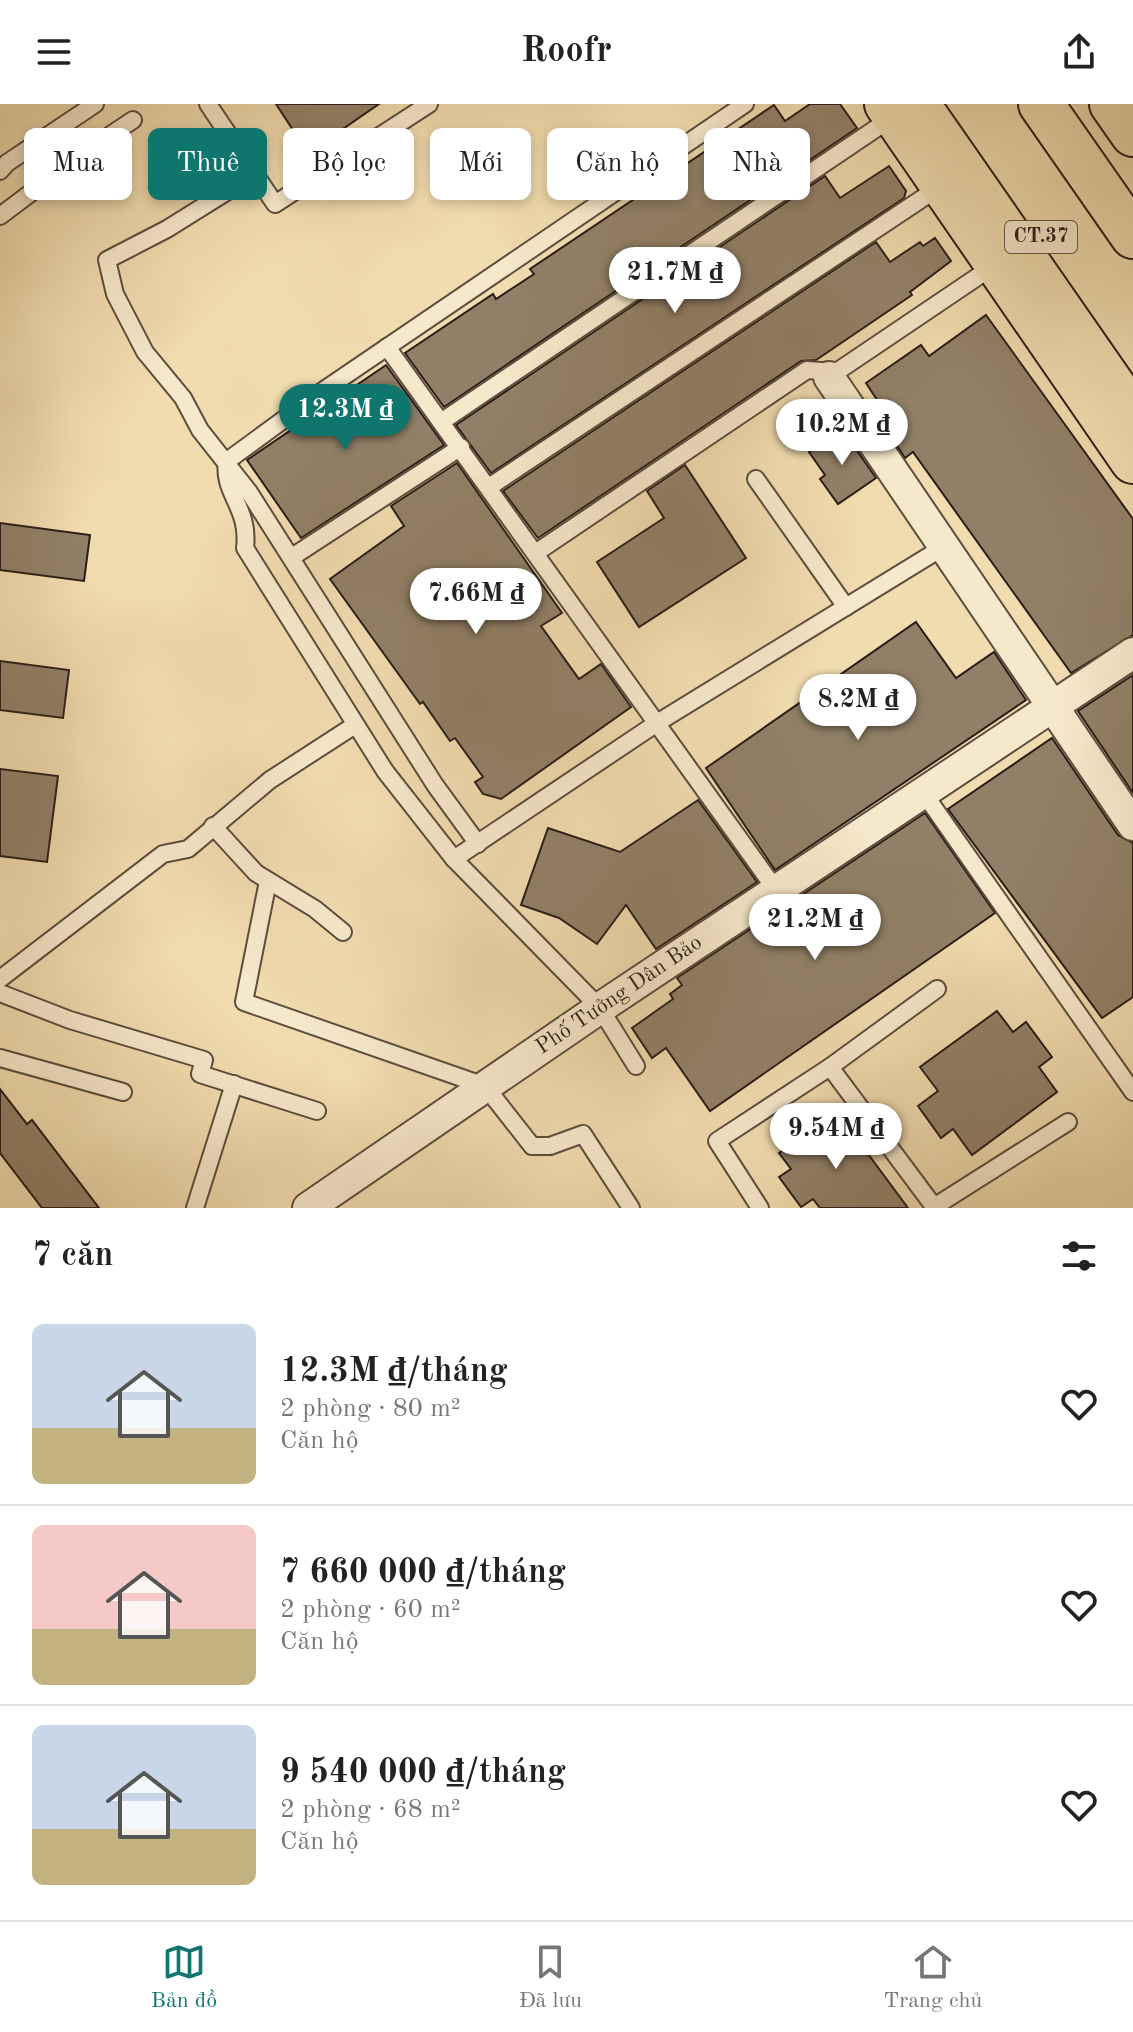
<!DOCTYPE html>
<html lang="vi">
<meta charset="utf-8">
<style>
:root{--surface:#fff;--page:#f2f2f2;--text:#222;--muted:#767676;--line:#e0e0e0;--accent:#0f766e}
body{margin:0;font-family:"Old Standard TT",serif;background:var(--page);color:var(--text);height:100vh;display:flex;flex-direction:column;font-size:30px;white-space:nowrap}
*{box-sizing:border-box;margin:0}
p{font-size:26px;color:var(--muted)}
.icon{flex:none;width:44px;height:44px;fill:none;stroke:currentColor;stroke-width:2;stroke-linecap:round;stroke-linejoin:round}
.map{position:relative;height:1104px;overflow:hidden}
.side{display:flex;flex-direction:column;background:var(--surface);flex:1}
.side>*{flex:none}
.hud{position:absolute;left:24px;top:24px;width:1086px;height:72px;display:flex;gap:16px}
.price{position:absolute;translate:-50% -68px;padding:0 18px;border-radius:28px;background:#fff;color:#222;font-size:26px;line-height:52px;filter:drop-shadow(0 2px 4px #0008)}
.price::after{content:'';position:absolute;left:50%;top:48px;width:24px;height:18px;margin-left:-12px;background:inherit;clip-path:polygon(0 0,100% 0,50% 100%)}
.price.current{background:var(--accent);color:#fff}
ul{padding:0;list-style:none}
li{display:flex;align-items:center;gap:24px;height:200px;padding:0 32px}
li+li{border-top:2px solid var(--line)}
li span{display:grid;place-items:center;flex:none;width:224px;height:160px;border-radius:12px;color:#555}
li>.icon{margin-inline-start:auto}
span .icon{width:96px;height:96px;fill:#fffc;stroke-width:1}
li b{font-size:34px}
h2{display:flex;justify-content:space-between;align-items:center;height:96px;padding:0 32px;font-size:34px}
.pill{padding:0 28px;border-radius:12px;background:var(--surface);box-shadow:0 4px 12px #0003;font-size:28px;line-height:72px}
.pill.current{background:var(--accent);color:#fff}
header{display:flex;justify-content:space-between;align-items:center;height:104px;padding:0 32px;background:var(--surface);font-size:36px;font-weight:600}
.tabs{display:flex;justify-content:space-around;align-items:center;height:112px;border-top:2px solid var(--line);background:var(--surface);font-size:22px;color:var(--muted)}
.tabs a{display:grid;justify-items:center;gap:4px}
.tabs .current{color:var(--accent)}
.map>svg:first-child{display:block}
.building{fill:#918067;stroke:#2a1d18;stroke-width:2}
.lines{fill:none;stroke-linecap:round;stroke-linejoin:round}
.service-casing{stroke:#5c4d3e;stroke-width:20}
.minor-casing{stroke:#5c4d3e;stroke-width:34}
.primary-casing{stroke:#2a1d18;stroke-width:48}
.motorway-casing{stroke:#2a1d18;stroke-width:48}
.service{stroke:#f6e8cb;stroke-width:16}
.minor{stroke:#f6e8cb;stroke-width:30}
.primary{stroke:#f1dcaf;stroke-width:44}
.motorway{stroke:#f1dcaf;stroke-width:44}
.labels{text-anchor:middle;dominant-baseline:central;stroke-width:8;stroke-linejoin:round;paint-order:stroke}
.shield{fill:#f6e8cb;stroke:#675a4e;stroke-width:2}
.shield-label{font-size:20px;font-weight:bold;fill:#2a1d18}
.street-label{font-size:22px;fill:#2a1d18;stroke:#f6e8cb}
</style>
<header><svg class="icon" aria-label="menu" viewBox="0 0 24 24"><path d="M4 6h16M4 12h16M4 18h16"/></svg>Roofr<svg class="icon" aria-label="share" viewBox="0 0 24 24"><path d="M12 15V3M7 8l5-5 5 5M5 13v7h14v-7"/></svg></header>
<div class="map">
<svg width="1133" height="1104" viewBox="0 0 1133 1104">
<rect width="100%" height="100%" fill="#f1dcaf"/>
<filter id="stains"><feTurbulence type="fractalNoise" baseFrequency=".0025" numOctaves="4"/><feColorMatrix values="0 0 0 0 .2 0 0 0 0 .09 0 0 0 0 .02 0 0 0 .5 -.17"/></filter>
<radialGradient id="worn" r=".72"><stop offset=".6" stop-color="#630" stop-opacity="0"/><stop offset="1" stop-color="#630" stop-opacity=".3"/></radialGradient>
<!-- building -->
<g class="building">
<path d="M 276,0 L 379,0 L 308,49 Z"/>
<path d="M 810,0 L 840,0 L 857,24 L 444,303 L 405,249 L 493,190 L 496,195 L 534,170 L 530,165 L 774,1 L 785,17 Z"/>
<path d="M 889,62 L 906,87 L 904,94 L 491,369 L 456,321 L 825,72 L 840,94 Z"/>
<path d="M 935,134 L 951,157 L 910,188 L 912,191 L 816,256 L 801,257 L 538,434 L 503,387 L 876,138 L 890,158 L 920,138 L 923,142 Z"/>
<path d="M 986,211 L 1133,415 L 1133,531 L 1071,569 L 913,348 L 905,354 L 872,304 L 879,299 L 866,279 L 921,241 L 929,252 Z"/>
<path d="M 386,261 L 444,341 L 301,434 L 247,356 Z"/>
<path d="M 842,325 L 876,374 L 838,400 L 820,375 L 825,371 L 809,348 Z"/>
<path d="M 457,359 L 562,509 L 541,522 L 579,575 L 601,560 L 631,603 L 501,695 L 483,690 L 475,678 L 483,673 L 455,634 L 450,637 L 423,598 L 420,600 L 330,475 L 404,422 L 391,402 Z"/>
<path d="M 685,361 L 746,454 L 639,523 L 597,458 L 664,414 L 647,387 Z"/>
<path d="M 0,419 L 90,431 L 84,477 L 0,466 Z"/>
<path d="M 916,518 L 956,574 L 994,548 L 1026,596 L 775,766 L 706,664 Z"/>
<path d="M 0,557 L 69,566 L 63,614 L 0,606 Z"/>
<path d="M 1133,571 L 1133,689 L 1078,607 Z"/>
<path d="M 1052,634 L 1118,731 L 1133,739 L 1133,893 L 1102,914 L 948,705 Z"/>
<path d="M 0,665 L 58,672 L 47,758 L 0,752 Z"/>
<path d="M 698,696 L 757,778 L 656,845 L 626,801 L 597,840 L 559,814 L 521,801 L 548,724 L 620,748 Z"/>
<path d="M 925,709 L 995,809 L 710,1007 L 666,944 L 652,954 L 632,924 L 673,895 L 670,890 L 682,881 L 677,874 Z"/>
<path d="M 997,907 L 1013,928 L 1026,918 L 1052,953 L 1039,963 L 1057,988 L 972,1051 L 953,1025 L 941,1034 L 918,1002 L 938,987 L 920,963 Z"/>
<path d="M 0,985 L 27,1020 L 32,1016 L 99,1104 L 42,1104 L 0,1049 Z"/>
<path d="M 837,1008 L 908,1104 L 820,1104 L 813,1095 L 801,1103 L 779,1073 L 791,1065 L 779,1049 Z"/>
</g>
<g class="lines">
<defs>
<g id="service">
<path d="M 208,0 L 275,100 L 429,0"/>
<path d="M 0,67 L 7,59 L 95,0"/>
<path d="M 255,70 L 167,125 L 107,156 L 115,190 L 145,248 L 183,294 L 200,326 L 249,388 L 435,681 L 478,740"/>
<path d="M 0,112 L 85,48 L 133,16"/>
<path d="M 387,243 L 776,786"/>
<path d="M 441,318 L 893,13"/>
<path d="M 227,357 C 222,390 250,403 245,444 L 385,667 L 454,755 L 600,904 L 636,962"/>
<path d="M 227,357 L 324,286 L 745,0"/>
<path d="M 756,375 L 846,503"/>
<path d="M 489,383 L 941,82"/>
<path d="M 537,448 L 807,266 L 821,267 L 829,273 L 995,161"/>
<path d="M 292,453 L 461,343"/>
<path d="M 923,688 L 1133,988"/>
<path d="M 213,722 L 256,769 L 315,805 L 343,828"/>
<path d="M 454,755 L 657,619 L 945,442"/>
<path d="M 268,777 L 244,898 L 485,982 L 532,1042 L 550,1042 L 583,1030 L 631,1104"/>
<path d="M 0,875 L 163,750 L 188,745 L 270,676 L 355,621"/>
<path d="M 0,889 L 70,916 L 204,956 L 200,970 L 317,1007"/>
<path d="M 0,954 L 123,988"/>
<path d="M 830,963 L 935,1104"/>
<path d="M 934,1103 L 1068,1018"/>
<path d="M 195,1104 L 234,980"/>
<path d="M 760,1104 L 717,1037 L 830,963 L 937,885"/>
</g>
<g id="minor">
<path d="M 829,273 L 1133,721"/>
<path d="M 308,1104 L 600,904 L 1133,549"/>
</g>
<g id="primary">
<path d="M 887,0 L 1133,357"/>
<path d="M 1112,0 L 1133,30"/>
</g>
<g id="motorway">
<path d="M 917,0 L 1133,311"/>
<path d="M 1041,0 L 1133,132"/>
</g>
</defs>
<!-- service casing -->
<use href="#service" class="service-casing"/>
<!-- minor casing -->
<use href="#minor" class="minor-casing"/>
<!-- primary casing -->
<use href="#primary" class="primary-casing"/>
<!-- motorway casing -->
<use href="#motorway" class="motorway-casing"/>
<!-- service -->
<use href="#service" class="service"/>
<!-- minor -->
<use href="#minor" class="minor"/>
<!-- primary -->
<use href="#primary" class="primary"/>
<!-- motorway -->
<use href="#motorway" class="motorway"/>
</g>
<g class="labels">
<!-- shield labels -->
<rect class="shield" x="1005" y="117" width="72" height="32" rx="6"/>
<g class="shield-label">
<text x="1041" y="133">CT.37</text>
</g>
<!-- street labels -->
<g class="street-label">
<text transform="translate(619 891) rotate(-34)">Phố Tưởng Dân Bảo</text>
</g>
</g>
<rect width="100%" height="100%" filter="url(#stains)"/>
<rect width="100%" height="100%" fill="url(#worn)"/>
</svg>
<b class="price" style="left:675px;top:211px">21.7M ₫</b>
<b class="price current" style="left:345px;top:348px">12.3M ₫</b>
<b class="price" style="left:842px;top:363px">10.2M ₫</b>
<b class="price" style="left:476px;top:532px">7.66M ₫</b>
<b class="price" style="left:858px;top:638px">8.2M ₫</b>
<b class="price" style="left:815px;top:858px">21.2M ₫</b>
<b class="price" style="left:836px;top:1067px">9.54M ₫</b>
<div class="hud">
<a class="pill">Mua</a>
<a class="pill current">Thuê</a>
<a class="pill">Bộ lọc</a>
<a class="pill">Mới</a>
<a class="pill">Căn hộ</a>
<a class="pill">Nhà</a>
</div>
</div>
<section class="side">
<h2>7 căn<svg class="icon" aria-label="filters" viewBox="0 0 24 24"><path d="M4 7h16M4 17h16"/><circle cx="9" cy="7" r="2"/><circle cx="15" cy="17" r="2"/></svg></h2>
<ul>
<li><span style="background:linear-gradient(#c9d6e8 65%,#c2b280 0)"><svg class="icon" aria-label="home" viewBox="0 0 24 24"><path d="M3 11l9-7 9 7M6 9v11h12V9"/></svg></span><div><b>12.3M ₫/tháng</b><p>2 phòng · 80 m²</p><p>Căn hộ</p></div><svg class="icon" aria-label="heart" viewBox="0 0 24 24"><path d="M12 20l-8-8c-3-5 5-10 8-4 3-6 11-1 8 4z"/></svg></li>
<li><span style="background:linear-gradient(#f6c9c9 65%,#c2b280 0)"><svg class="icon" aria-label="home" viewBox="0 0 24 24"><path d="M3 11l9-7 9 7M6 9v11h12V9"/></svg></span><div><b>7 660 000 ₫/tháng</b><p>2 phòng · 60 m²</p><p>Căn hộ</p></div><svg class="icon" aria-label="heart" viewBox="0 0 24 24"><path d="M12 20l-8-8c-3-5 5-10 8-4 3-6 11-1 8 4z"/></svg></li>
<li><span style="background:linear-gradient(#c9d6e8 65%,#c2b280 0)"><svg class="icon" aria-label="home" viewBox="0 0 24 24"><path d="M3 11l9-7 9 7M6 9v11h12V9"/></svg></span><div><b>9 540 000 ₫/tháng</b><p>2 phòng · 68 m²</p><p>Căn hộ</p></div><svg class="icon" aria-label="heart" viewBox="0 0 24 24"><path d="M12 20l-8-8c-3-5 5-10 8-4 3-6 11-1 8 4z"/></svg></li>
</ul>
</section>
<nav class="tabs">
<a class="current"><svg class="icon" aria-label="map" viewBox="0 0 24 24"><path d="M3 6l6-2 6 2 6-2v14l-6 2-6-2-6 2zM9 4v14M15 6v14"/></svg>Bản đồ</a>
<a><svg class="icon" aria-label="saved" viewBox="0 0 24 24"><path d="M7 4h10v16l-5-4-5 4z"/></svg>Đã lưu</a>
<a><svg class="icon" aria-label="home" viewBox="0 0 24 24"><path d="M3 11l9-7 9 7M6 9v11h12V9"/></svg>Trang chủ</a>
</nav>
